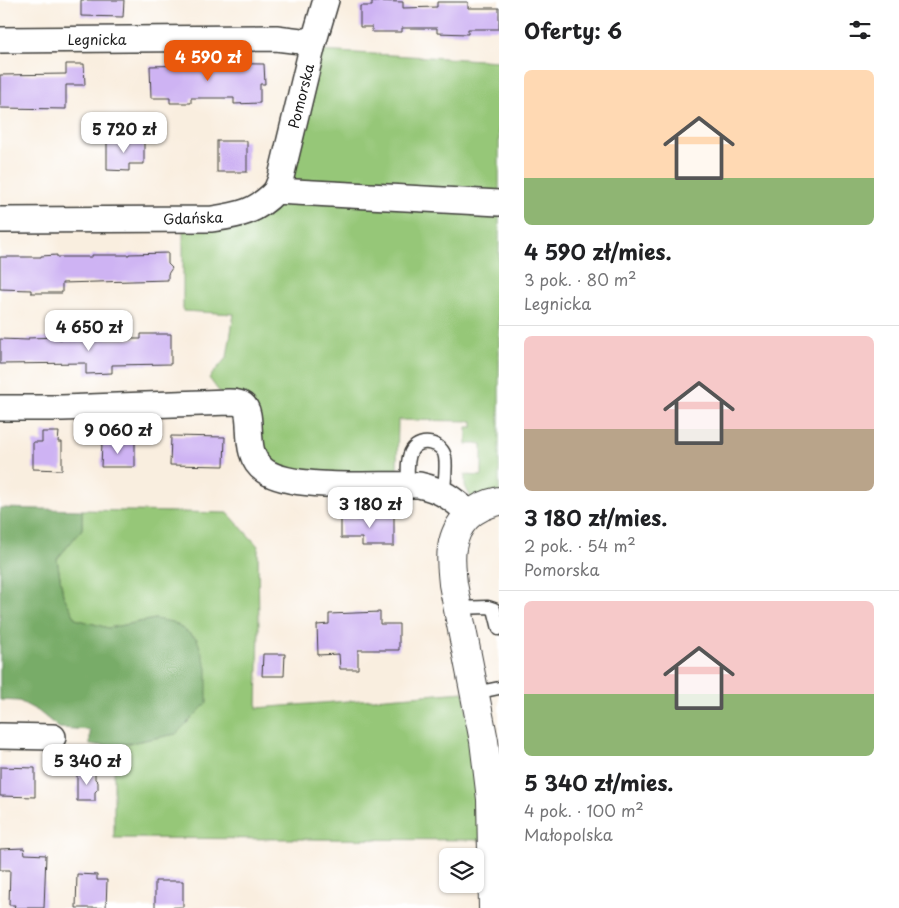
<!DOCTYPE html>
<html lang="pl">
<meta charset="utf-8">
<style>
:root{--surface:#fff;--page:#f2f2f2;--text:#202124;--muted:#757577;--line:#e0e0e0;--accent:#ea580c}
body{margin:0;font-family:"Playpen Sans",sans-serif;background:var(--page);color:var(--text);height:100vh;display:flex;flex-direction:column;font-size:19px;white-space:nowrap}
*{box-sizing:border-box;margin:0}
p{font-size:16px;color:var(--muted)}
.icon{flex:none;width:28px;height:28px;fill:none;stroke:currentColor;stroke-width:2;stroke-linecap:round;stroke-linejoin:round}
.map{position:relative;flex:1;overflow:hidden}
.drawer{display:flex;flex-direction:column;background:var(--surface);width:400px}
.drawer>*{flex:none}
.controls{position:absolute;left:439px;top:848px;display:grid;gap:10px}
.controls a{display:grid;place-items:center;width:45px;height:45px;border-radius:8px;background:var(--surface);box-shadow:0 1px 4px #0004;font-size:25px}
.price{position:absolute;translate:-50% -42px;padding:0 11px;border-radius:10px;background:#fff;color:#222;font-size:16px;line-height:32px;filter:drop-shadow(0 1px 2px #0008)}
.price::after{content:'';position:absolute;left:50%;top:30px;width:15px;height:11px;margin-left:-8px;background:inherit;clip-path:polygon(0 0,100% 0,50% 100%)}
.price.active{background:var(--accent);color:#fff}
ul{padding:0;list-style:none}
li{display:grid;align-content:center;gap:10px;height:265px;padding:0 25px}
li+li{border-top:1px solid var(--line)}
li span{display:grid;place-items:center;height:155px;border-radius:8px;color:#555}
li>.icon{margin-inline-start:auto}
span .icon{width:90px;height:90px;fill:#fffc;stroke-width:1}
li b{font-size:21px}
h2{display:flex;justify-content:space-between;align-items:center;height:60px;padding:0 25px;font-size:21px}
main{display:flex;flex:1;min-height:0}
.map>svg:first-child{display:block}
.green{fill:#96c778;stroke:#59724a}
.forest{fill:#78ac68;stroke:#4a6442}
.building{fill:#ceb3f3}
.lines{fill:none;stroke-linecap:round;stroke-linejoin:round}
.service-casing{stroke:#3d3c39;stroke-width:15}
.minor-casing{stroke:#3d3c39;stroke-width:28}
.tertiary-casing{stroke:#3d3c39;stroke-width:30}
.service{stroke:#fff;stroke-width:12}
.minor{stroke:#fff;stroke-width:25}
.tertiary{stroke:#fff;stroke-width:28}
.labels{text-anchor:middle;dominant-baseline:central;stroke-width:4;stroke-linejoin:round;paint-order:stroke}
.street-label{font-size:14px;fill:#1c1c1c;stroke:#fff}
</style>
<main>
<div class="map">
<svg width="499" height="908" viewBox="0 0 499 908">
<rect width="100%" height="100%" fill="#fff"/>
<filter id="ink" filterUnits="userSpaceOnUse"><feTurbulence type="fractalNoise" baseFrequency=".02" numOctaves="2"/><feDisplacementMap in="SourceGraphic" scale="10" xChannelSelector="R" yChannelSelector="G"/><feConvolveMatrix kernelMatrix="1 2 1 2 8 2 1 2 1" color-interpolation-filters="sRGB"/></filter>
<filter id="wash" filterUnits="userSpaceOnUse"><feTurbulence type="fractalNoise" baseFrequency=".0096" numOctaves="4" result="noise"/><feDisplacementMap in="SourceGraphic" scale="20" xChannelSelector="R" yChannelSelector="G"/><feGaussianBlur stdDeviation="1.12" result="paint"/><feColorMatrix in="noise" values="0 0 0 0 0 0 0 0 0 0 0 0 0 0 0 0 0 1.4 0 .05"/><feComposite in="paint" operator="in"/></filter>
<g filter="url(#wash)">
<rect width="100%" height="100%" fill="#f9eedf"/>
<!-- green -->
<g class="green">
<path d="M 319,51 L 499,61 L 499,198 L 304,187 L 289,178 Z"/>
<path d="M 283,201 L 499,208 L 499,492 L 472,500 L 465,486 L 465,475 L 482,476 L 482,444 L 467,444 L 467,427 L 473,427 L 473,421 L 398,420 L 397,471 L 395,478 L 277,470 L 209,378 L 227,357 L 234,314 L 183,311 L 183,225 Z"/>
<path d="M 82,510 L 228,513 L 258,546 L 259,629 L 257,708 L 464,692 L 484,840 L 114,838 L 114,746 L 176,734 L 155,619 L 108,628 L 76,619 L 63,595 L 57,559 L 82,529 Z"/>
</g>
<!-- forest -->
<path class="forest" d="M 0,508 L 82,510 L 82,529 L 57,559 L 63,595 L 76,619 L 108,628 L 155,619 L 173,622 L 197,639 L 207,668 L 207,703 L 176,734 L 114,746 L 90,745 L 90,730 L 59,728 L 38,711 L 19,701 L 0,700 Z"/>
<g id="blocks">
<!-- building -->
<g class="building">
<path d="M 81,0 L 124,0 L 123,17 L 81,16 Z"/>
<path d="M 372,1 L 403,2 L 403,8 L 437,7 L 437,2 L 468,2 L 468,8 L 499,8 L 499,29 L 468,29 L 468,34 L 437,33 L 437,28 L 402,28 L 402,32 L 372,32 L 372,27 L 360,27 L 360,6 L 372,6 Z"/>
<path d="M 190,63 L 264,64 L 265,84 L 260,84 L 260,103 L 234,104 L 234,98 L 191,98 L 191,103 L 170,103 L 170,98 L 151,98 L 150,66 L 191,65 Z"/>
<path d="M 66,64 L 84,64 L 85,85 L 66,85 L 66,109 L 0,108 L 0,75 L 66,74 Z"/>
<path d="M 107,140 L 144,141 L 144,164 L 129,164 L 129,171 L 107,170 Z"/>
<rect x="217" y="141" width="30" height="31"/>
<path d="M 168,253 L 168,264 L 172,268 L 168,274 L 168,280 L 62,283 L 62,293 L 31,293 L 31,290 L 0,289 L 0,257 L 41,257 L 41,256 L 57,255 L 57,257 L 92,257 L 92,255 L 129,255 L 129,254 Z"/>
<path d="M 141,334 L 171,334 L 171,364 L 112,365 L 112,373 L 86,374 L 86,363 L 0,364 L 0,339 L 28,340 L 28,338 L 59,337 L 59,339 L 141,339 Z"/>
<path d="M 42,432 L 59,432 L 58,442 L 62,442 L 62,470 L 33,469 L 33,442 L 42,442 Z"/>
<path d="M 171,436 L 225,437 L 224,466 L 170,465 Z"/>
<path d="M 102,442 L 135,442 L 135,467 L 101,467 Z"/>
<path d="M 356,513 L 394,513 L 394,546 L 362,546 L 362,538 L 341,538 L 341,518 L 356,518 Z"/>
<path d="M 380,612 L 380,624 L 399,624 L 399,650 L 358,650 L 358,669 L 340,669 L 339,654 L 318,655 L 317,625 L 329,624 L 329,614 Z"/>
<path d="M 263,654 L 285,654 L 284,676 L 262,676 Z"/>
<path d="M 0,767 L 35,768 L 35,797 L 0,796 Z"/>
<path d="M 77,770 L 95,770 L 95,779 L 98,782 L 98,789 L 95,792 L 95,801 L 77,801 Z"/>
<path d="M 24,848 L 25,854 L 46,855 L 44,908 L 14,908 L 15,905 L 9,905 L 10,870 L 0,870 L 0,849 Z"/>
<path d="M 77,874 L 97,875 L 97,880 L 107,880 L 106,908 L 76,908 Z"/>
<path d="M 155,881 L 183,881 L 183,907 L 155,908 Z"/>
</g>
</g>
</g>
<g filter="url(#ink)">
<use href="#blocks" fill-opacity="0" stroke="#3d3c39" stroke-width="1"/>
<g class="lines">
<defs>
<g id="service">
<path d="M 408,484 C 408,474 406,459 412,450 C 421,437 443,443 445,457 C 447,467 444,483 444,493"/>
<path d="M 458,608 L 488,607 L 494,609 L 499,629"/>
<path d="M 475,693 L 499,688"/>
</g>
<g id="minor">
<path d="M 0,40 L 276,38 L 301,41 L 313,44"/>
<path d="M 276,191 L 280,181 L 313,44 L 326,0"/>
<path d="M 0,220 L 212,219 C 240,215 256,212 276,191 L 499,203"/>
<path d="M 0,408 L 62,408 L 229,402 C 233,402 239,402 243,405 C 256,415 240,454 265,471 C 294,491 381,483 419,485 C 442,490 453,499 470,514"/>
<path d="M 0,736 L 53,737"/>
</g>
<path id="tertiary" d="M 493,908 L 491,799 L 484,741 L 453,584 C 452,572 450,560 452,548 C 456,522 474,506 499,501"/>
</defs>
<!-- service casing -->
<use href="#service" class="service-casing"/>
<!-- minor casing -->
<use href="#minor" class="minor-casing"/>
<!-- tertiary casing -->
<use href="#tertiary" class="tertiary-casing"/>
<!-- service -->
<use href="#service" class="service"/>
<!-- minor -->
<use href="#minor" class="minor"/>
<!-- tertiary -->
<use href="#tertiary" class="tertiary"/>
</g>
</g>
<g class="labels">
<!-- street labels -->
<g class="street-label">
<text x="97" y="39">Legnicka</text>
<text transform="translate(301 96) rotate(-76)">Pomorska</text>
<text transform="translate(193 218) rotate(-2)">Gdańska</text>
</g>
</g>
</svg>
<div class="controls">
<a><svg class="icon" aria-label="layers" viewBox="0 0 24 24"><path d="M12 4l9 5-9 5-9-5zM3 14l9 5 9-5"/></svg></a>
</div>
<b class="price active" style="left:208px;top:82px">4 590 zł</b>
<b class="price" style="left:124px;top:154px">5 720 zł</b>
<b class="price" style="left:89px;top:352px">4 650 zł</b>
<b class="price" style="left:118px;top:455px">9 060 zł</b>
<b class="price" style="left:370px;top:529px">3 180 zł</b>
<b class="price" style="left:87px;top:786px">5 340 zł</b>
</div>
<section class="drawer">
<h2>Oferty: 6<svg class="icon" aria-label="filters" viewBox="0 0 24 24"><path d="M4 7h16M4 17h16"/><circle cx="9" cy="7" r="2"/><circle cx="15" cy="17" r="2"/></svg></h2>
<ul>
<li><span style="background:linear-gradient(#ffd9b3 70%,#8fb573 0)"><svg class="icon" aria-label="home" viewBox="0 0 24 24"><path d="M3 11l9-7 9 7M6 9v11h12V9"/></svg></span><div><b>4 590 zł/mies.</b><p>3 pok. · 80 m²</p><p>Legnicka</p></div></li>
<li><span style="background:linear-gradient(#f6c9c9 60%,#b9a48a 0)"><svg class="icon" aria-label="home" viewBox="0 0 24 24"><path d="M3 11l9-7 9 7M6 9v11h12V9"/></svg></span><div><b>3 180 zł/mies.</b><p>2 pok. · 54 m²</p><p>Pomorska</p></div></li>
<li><span style="background:linear-gradient(#f6c9c9 60%,#8fb573 0)"><svg class="icon" aria-label="home" viewBox="0 0 24 24"><path d="M3 11l9-7 9 7M6 9v11h12V9"/></svg></span><div><b>5 340 zł/mies.</b><p>4 pok. · 100 m²</p><p>Małopolska</p></div></li>
</ul>
</section>
</main>
